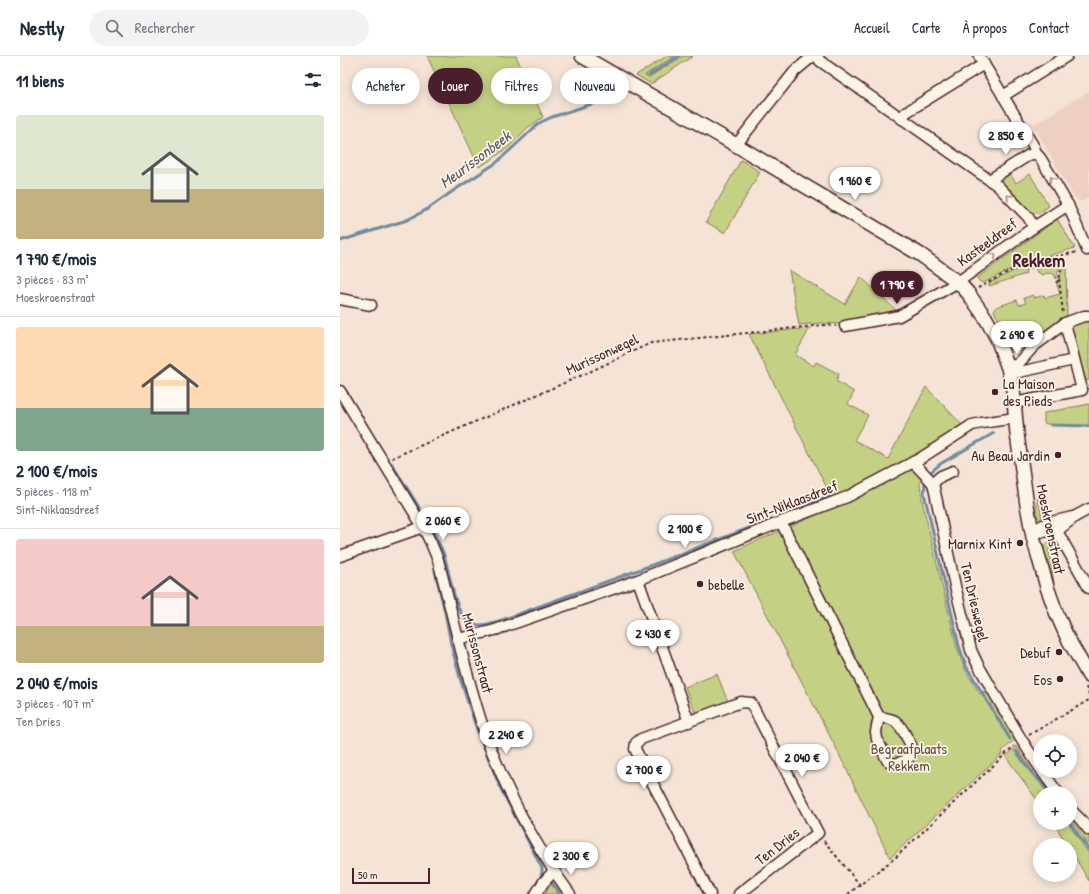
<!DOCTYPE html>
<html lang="fr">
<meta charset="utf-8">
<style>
:root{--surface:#fff;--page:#f2f2f3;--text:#1f2937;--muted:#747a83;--line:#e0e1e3;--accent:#4a1f2b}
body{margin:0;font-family:"Patrick Hand",sans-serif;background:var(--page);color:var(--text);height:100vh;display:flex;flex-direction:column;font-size:15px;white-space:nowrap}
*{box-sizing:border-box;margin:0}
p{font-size:13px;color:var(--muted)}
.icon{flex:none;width:22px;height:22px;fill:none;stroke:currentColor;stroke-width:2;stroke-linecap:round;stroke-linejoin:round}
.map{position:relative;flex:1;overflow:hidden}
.drawer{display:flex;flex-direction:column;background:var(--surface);width:340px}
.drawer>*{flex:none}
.hud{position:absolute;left:12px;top:12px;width:380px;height:36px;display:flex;gap:8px}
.tools{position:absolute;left:693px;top:678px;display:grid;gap:8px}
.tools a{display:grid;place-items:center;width:44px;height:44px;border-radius:50%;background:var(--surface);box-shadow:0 2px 10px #0003;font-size:20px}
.scale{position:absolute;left:12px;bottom:10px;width:78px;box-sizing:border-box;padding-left:4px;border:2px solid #4a1f2b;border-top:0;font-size:11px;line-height:14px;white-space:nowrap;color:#4a1f2b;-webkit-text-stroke:3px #fcf5e5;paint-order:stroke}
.price{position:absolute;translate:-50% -34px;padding:0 9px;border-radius:14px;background:#fff;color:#222;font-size:13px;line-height:26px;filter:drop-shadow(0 1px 2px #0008)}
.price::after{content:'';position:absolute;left:50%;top:24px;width:12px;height:9px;margin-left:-6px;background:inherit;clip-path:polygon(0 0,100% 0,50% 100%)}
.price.selected{background:var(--accent);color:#fff}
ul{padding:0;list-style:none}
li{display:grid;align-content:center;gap:8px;height:212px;padding:0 16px}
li+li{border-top:1px solid var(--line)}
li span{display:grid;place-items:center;height:124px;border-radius:4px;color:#555}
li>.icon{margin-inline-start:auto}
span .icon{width:72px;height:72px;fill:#fffc;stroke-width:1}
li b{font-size:17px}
h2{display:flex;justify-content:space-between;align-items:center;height:48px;padding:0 16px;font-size:17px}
.pill{padding:0 14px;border-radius:18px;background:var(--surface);box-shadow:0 2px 10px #0003;font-size:14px;line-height:36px}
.pill.selected{background:var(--accent);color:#fff}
header{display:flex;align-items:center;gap:24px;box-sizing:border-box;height:56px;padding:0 20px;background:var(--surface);border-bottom:1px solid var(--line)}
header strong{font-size:19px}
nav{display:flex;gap:22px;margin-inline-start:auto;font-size:14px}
.search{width:280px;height:36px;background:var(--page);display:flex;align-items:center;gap:10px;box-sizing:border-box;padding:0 14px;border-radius:22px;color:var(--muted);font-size:15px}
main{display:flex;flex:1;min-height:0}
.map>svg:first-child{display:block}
.built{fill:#edd0c2}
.green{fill:#c4d185;stroke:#877858}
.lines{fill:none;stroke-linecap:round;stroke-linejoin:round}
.stream{stroke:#708a9e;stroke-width:3}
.minor-casing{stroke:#4a1f2b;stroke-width:13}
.major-casing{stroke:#4a1f2b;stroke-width:16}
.path{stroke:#4a1f2b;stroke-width:2;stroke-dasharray:3 3;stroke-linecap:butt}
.minor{stroke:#fcf5e5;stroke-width:10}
.major{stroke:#fcf5e5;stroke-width:13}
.oneway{stroke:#a38a88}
.poi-dot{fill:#4a1f2b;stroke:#fcf5e5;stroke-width:1.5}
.labels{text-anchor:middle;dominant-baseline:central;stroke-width:3.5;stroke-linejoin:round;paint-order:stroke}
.street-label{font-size:15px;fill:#4a1f2b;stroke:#fcf5e5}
.poi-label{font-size:15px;fill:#4a1f2b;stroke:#fcf5e5;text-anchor:end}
.park-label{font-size:15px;fill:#684c42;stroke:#fcf5e5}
.water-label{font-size:16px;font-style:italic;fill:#5d5565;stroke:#fcf5e5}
.district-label{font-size:19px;font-weight:bold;fill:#4a1f2b;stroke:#fcf5e5}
</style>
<header>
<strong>Nestly</strong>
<div class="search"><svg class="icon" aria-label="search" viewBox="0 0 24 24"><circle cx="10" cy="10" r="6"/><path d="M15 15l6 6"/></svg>Rechercher</div>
<nav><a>Accueil</a><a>Carte</a><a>À propos</a><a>Contact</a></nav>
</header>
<main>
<section class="drawer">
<h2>11 biens<svg class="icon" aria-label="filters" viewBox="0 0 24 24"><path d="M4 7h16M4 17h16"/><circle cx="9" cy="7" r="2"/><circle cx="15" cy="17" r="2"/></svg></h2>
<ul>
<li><span style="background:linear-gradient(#dfe7d0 60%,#c2b280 0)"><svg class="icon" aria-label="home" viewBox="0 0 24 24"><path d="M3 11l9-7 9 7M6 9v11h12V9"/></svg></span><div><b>1 790 €/mois</b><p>3 pièces · 83 m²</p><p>Moeskroenstraat</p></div></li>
<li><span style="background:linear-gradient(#ffd9b3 65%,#7fa58c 0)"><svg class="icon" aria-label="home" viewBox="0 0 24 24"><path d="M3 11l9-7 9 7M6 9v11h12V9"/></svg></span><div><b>2 100 €/mois</b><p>5 pièces · 118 m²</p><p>Sint-Niklaasdreef</p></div></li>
<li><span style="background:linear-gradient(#f6c9c9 70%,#c2b280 0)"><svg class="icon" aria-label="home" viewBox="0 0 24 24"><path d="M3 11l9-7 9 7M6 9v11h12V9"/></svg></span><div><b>2 040 €/mois</b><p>3 pièces · 107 m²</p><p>Ten Dries</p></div></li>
</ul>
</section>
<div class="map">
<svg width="749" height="838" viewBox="0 0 749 838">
<rect width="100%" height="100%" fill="#f5e4d5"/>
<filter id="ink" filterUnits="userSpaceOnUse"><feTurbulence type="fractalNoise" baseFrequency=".025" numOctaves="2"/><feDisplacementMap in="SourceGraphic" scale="8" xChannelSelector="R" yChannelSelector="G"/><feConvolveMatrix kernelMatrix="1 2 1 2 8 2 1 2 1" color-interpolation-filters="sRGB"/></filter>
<g filter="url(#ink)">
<!-- built -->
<path class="built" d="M 749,35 L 749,141 L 741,146 L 734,141 L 693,69 Z"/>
<!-- green -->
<g class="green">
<path d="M 87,0 L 176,0 L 203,61 L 187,72 L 170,90 L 151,104 L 139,111 Z"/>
<path d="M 327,0 L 335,0 L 305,19 L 309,21 L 343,0 L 353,0 L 311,28 L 296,19 Z"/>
<path d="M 401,104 L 420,116 L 385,177 L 366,166 Z"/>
<path d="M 670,118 L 676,127 L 690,118 L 709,150 L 699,157 L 693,157 L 663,130 L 664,122 Z"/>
<path d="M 717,163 L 735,192 L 690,205 L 678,210 L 643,227 L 640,226 L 637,222 Z"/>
<path d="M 723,201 L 716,223 L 714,218 L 708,217 L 701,219 L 699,216 L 697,217 L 695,211 L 685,214 L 686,218 L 649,230 L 649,227 L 682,211 L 694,207 Z"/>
<path d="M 726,205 L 727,259 L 705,276 L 683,297 L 680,297 L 681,294 L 671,287 L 654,255 L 656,251 L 677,244 L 679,249 L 686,247 L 684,242 L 693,239 L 694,242 L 704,239 L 705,242 L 720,238 L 717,229 L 725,206 Z"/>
<path d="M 449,214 L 505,248 L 521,221 L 558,256 L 501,268 L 480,267 L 459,269 Z"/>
<path d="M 749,264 L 749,324 L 745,325 L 730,269 Z"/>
<path d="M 470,272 L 455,299 L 474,310 L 476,306 L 499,318 L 496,325 L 514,336 L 508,348 L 528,359 L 514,384 L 548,403 L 586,331 L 623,370 L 568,403 L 530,424 L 492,442 L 409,278 Z"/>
<path d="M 749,348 L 749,370 L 711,369 L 704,367 L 704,357 Z"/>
<path d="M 570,414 L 576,416 L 581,421 L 580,429 L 583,449 L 617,592 L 626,615 L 640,638 L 647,633 L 677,682 L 663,694 L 661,699 L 550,802 L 495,690 L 394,495 L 497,450 Z"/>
<path d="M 698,441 L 702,463 L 700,463 L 695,458 Z"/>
<path d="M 711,484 L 709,494 L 714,527 L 703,491 Z"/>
<path d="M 377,618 L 388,646 L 356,659 L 345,631 Z"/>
<path d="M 676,690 L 707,737 L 700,737 L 700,748 L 666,701 Z"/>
<path d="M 730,756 L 749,780 L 749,789 L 730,763 Z"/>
<path d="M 714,767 L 728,767 L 749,798 L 749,825 L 730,793 L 730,789 L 727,789 Z"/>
<path d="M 211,828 L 219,838 L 205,838 Z"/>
</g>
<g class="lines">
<!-- stream -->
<g class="stream">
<path d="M 309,19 L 339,0"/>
<path d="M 0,185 L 67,164 L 86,154 L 113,135 L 156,107 L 180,85 L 199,67 L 212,61 L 282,38"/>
<path d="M 711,369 L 749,370"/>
<path d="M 51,407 C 62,424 73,441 83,458 C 91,472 99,485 104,499 C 109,515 115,556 127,565 C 137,573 151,567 162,564 L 312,509 L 430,464"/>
<path d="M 591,416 L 600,408 L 654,377"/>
<path d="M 585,427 L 584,437 L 619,590 L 626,610 L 670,683"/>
<path d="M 446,458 L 489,440"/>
<path d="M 95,515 L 105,556 L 111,588 L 121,625 L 137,674 L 160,731 L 202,812 L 202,817 L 198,826"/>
<path d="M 676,695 L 692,717 L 702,727 L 709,737"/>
<path d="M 730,767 L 749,794"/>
<path d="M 208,828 L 212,827 L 220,838"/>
<path d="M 190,838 L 194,832"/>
</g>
<defs>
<g id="minor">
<path d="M 477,0 L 480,5 L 658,130 L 688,161 L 694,171"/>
<path d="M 639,0 L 694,91 L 696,97 L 701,103 L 728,149 L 747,194"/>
<path d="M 663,40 L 727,0"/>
<path d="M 562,63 L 565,57 L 644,8"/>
<path d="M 396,89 L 400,84 L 455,15 L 473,0"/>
<path d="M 651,125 L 654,121 L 689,99 L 696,97"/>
<path d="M 0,243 L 31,249"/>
<path d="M 505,270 L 559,260 L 618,226 L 694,171 L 728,149"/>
<path d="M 668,312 L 679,307 L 694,290 L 725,267 L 744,260 L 748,260"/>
<path d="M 670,318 L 734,304"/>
<path d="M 0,335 L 83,471 L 91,487 L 98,504 C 113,560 125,617 143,671 C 163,730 194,788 230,838"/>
<path d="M 674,347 L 742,334 L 725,267"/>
<path d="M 573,406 L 593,427"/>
<path d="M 593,427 L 615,530 L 631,594 L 638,609 L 681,683 L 700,712"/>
<path d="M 593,427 L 601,420 L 613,415"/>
<path d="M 441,466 L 539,661 L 537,670 L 536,676 L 537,683 L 547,704 L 552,708 C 561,707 574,703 572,692 C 571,688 568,684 566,680 C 563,674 560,669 555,665 C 550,662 544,662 539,661"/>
<path d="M 717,475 L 749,532"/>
<path d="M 697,476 L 717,475 L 736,460 L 749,453"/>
<path d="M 696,477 L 701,470 L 711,466 L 733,461"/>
<path d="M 0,500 L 83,471"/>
<path d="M 298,524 L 349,666"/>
<path d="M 118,583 L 155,574 L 298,524 L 441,466 L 507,441 L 581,402 L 632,369 L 642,367 L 675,362"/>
<path d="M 702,715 L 718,737"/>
<path d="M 730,753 L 740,763 L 749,774"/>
<path d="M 196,838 L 203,827 L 214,815"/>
<path d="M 370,838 L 295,693 L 296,687 L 301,683 L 401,646 L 411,647 L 478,777 L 399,838"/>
</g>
<path id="major" d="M 242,0 L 396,89 L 581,199 L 618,226 L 628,237 L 645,261 L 657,282 L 668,312 L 673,334 L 677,378 L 687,449 L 693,481 L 707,531 L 716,556 L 727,581 L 749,620"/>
</defs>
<!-- minor casing -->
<use href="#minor" class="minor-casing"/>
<!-- major casing -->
<use href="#major" class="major-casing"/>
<!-- path -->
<g class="path">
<path d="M 719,223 L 723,257"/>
<path d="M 716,227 L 719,223 L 724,199"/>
<path d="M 638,232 L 681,209 L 692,205 L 738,196"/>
<path d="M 52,402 L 247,317 L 311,287 L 474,270 L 486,269 L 496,270"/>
<path d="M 746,631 L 749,639"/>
<path d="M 689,679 L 749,644"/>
<path d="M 484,785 L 520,829"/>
<path d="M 508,838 L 555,802 L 674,690"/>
</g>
<!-- minor -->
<use href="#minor" class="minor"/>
<!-- major -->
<use href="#major" class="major"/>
</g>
<!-- one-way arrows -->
<defs><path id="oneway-chevron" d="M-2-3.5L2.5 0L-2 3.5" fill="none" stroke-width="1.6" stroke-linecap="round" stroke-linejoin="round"/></defs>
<g class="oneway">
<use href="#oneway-chevron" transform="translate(712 123) rotate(-121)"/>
<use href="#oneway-chevron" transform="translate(669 141) rotate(-134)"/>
<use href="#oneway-chevron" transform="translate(654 200) rotate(-36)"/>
</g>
</g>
<!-- markers -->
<g class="poi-dot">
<circle cx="655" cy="336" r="4"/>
<circle cx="718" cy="399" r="4"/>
<circle cx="680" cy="487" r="4"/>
<circle cx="360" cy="528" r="4"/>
<circle cx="719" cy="596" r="4"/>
<circle cx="720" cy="623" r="4"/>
</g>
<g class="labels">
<!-- street labels -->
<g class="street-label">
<text transform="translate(647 186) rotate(-36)">Kasteeldreef</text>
<text transform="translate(262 298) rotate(-25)">Murissonwegel</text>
<text transform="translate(452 446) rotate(-21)">Sint-Niklaasdreef</text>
<text transform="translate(711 473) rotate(78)">Moeskroenstraat</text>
<text transform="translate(635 546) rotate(77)">Ten Drieswegel</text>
<text transform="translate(138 597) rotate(75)">Murissonstraat</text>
<text transform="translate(437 790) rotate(-38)">Ten Dries</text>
</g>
<!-- poi labels -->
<g class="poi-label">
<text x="663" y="327" text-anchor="start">La Maison<tspan x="663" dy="17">des Pieds</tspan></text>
<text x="710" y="399">Au Beau Jardin</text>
<text x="672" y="487">Marnix Kint</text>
<text x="368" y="528" text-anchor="start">bebelle</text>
<text x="711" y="596">Debuf</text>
<text x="712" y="623">Eos</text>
</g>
<!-- park labels -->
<g class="park-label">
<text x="569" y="692">Begraafplaats<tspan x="569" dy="17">Rekkem</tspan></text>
</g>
<!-- water labels -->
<g class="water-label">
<text transform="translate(135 103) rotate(-37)">Meurissonbeek</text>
</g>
<!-- district labels -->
<g class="district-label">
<text x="699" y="204">Rekkem</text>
</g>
</g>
</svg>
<div class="tools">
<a><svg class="icon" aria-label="locate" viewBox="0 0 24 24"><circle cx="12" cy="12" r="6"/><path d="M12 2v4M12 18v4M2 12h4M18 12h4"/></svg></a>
<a>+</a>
<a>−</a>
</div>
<div class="scale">50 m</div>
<b class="price" style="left:666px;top:100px">2 850 €</b>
<b class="price" style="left:515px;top:145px">1 960 €</b>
<b class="price selected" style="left:557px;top:249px">1 790 €</b>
<b class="price" style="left:677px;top:299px">2 690 €</b>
<b class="price" style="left:103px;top:485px">2 060 €</b>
<b class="price" style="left:345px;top:493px">2 100 €</b>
<b class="price" style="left:313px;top:598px">2 430 €</b>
<b class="price" style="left:166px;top:699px">2 240 €</b>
<b class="price" style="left:462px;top:722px">2 040 €</b>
<b class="price" style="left:304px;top:734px">2 700 €</b>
<b class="price" style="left:231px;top:820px">2 300 €</b>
<div class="hud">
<a class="pill">Acheter</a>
<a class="pill selected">Louer</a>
<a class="pill">Filtres</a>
<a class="pill">Nouveau</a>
</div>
</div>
</main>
